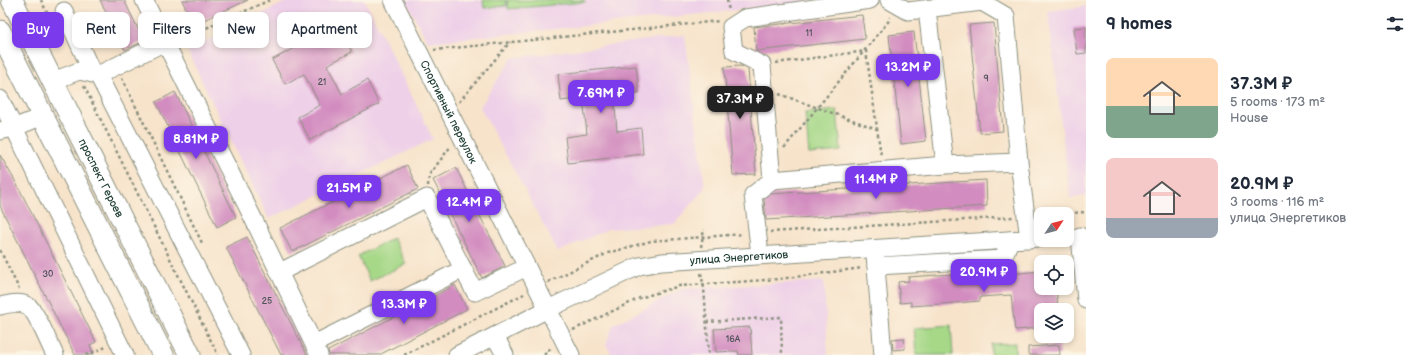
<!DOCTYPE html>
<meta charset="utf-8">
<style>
:root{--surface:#fff;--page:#f6f6f7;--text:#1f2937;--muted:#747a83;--accent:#7c3aed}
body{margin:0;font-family:"Balsamiq Sans",sans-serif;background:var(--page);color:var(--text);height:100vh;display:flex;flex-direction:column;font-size:15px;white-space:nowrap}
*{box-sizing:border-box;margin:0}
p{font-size:13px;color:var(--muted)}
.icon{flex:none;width:22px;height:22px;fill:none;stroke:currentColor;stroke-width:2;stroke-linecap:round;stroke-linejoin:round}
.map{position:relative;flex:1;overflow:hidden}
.panel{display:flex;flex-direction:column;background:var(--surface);width:340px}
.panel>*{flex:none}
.top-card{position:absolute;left:12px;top:12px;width:380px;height:36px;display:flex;gap:8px}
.needle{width:26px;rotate:54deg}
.controls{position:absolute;left:1034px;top:207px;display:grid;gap:8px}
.controls a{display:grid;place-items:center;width:40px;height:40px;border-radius:8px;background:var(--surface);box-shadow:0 2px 6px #0003;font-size:20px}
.price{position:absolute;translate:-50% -34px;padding:0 9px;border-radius:8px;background:var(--accent);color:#fff;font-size:13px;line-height:26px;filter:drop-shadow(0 1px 2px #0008)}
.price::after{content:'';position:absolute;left:50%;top:24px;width:12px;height:9px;margin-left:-6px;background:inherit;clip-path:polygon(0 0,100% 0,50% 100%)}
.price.current{background:#222;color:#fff}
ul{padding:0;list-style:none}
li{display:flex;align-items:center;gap:12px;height:100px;padding:0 20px}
li span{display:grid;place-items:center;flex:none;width:112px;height:80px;border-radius:8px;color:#555}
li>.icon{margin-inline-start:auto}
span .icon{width:48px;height:48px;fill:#fffc;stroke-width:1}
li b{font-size:17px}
h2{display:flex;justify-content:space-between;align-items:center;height:48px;padding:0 20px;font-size:17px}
.chip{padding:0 14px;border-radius:8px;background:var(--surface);box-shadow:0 2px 6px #0003;font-size:14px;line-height:36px}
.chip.current{background:var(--accent);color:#fff}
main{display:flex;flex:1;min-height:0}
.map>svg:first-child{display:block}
.built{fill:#eed0e8}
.green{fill:#a6d888;stroke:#628a5e}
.building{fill:#d28cc0}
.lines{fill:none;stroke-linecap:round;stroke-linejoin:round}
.minor-casing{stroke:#8b907f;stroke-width:19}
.major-casing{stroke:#8b907f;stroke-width:23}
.path{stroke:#8b907f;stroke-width:2.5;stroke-dasharray:3 3;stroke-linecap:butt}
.minor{stroke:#fff;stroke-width:17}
.major{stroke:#fff;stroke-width:21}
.labels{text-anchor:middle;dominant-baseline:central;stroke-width:3.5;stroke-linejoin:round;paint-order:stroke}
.number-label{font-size:9px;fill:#4c5157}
.street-label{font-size:11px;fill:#1f3d34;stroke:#fcf5e5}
</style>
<main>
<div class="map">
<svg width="1086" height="355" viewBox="0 0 1086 355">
<rect width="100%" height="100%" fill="#fcf5e5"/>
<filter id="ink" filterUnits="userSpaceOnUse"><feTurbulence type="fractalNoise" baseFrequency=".025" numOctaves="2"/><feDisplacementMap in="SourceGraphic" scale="8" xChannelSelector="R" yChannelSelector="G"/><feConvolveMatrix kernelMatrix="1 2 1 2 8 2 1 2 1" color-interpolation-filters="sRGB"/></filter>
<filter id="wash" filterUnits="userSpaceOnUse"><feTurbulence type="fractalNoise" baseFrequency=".012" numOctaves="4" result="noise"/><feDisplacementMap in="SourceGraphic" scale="16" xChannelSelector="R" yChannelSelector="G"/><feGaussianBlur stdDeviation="0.9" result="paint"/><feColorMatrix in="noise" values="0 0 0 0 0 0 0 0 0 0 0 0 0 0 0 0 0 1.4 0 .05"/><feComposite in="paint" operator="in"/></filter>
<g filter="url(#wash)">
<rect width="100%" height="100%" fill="#f7e3ca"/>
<!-- built -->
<g class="built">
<path d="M 290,0 L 365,0 L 433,139 L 269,219 L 187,50 Z"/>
<path d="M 405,0 L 815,0 L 729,11 L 428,42 Z"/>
<path d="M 1086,6 L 1086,196 L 1070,198 L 1048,11 Z"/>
<path d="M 685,35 L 705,188 L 674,224 L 608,229 L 558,252 L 480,107 L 512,58 Z"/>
<path d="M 824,281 L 828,355 L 612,355 L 606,345 L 613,325 L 682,289 Z"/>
</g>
<!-- green -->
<g class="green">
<path d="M 483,0 L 506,0 L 506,6 L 484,8 Z"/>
<path d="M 507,0 L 584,0 L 585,2 L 508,9 Z"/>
<path d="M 837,110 L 841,151 L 809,154 L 805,113 Z"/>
<path d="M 393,238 L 406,264 L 370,281 L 358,256 Z"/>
<path d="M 951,325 L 953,355 L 916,355 L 914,328 Z"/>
<path d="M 1015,343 L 1015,355 L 991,355 L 991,344 Z"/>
</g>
<g id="blocks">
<!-- building -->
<g class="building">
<path d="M 100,0 L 124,0 L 144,41 L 125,50 Z"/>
<path d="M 182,0 L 248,0 L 193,25 Z"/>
<path d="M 862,15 L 865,39 L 756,51 L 754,27 Z"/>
<path d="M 994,23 L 1003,131 L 980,133 L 969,25 Z"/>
<path d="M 338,25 L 352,52 L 327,65 L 342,94 L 367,80 L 379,104 L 310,140 L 298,117 L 320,105 L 304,74 L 285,84 L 272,60 Z"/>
<path d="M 1086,27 L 1086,53 L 1077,54 L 1074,28 Z"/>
<path d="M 914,32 L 926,141 L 901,144 L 889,35 Z"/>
<path d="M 636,66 L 639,93 L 614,95 L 617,131 L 641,128 L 643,154 L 568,163 L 565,137 L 587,134 L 583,98 L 561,101 L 558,74 Z"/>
<path d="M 741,66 L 748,69 L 756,174 L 733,175 L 724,67 Z"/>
<path d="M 175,92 L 236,217 L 217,227 L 156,102 Z"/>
<path d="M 0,155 L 18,186 L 96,342 L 90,345 L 94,355 L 75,355 L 0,206 Z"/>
<path d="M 407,165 L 418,189 L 292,252 L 280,228 Z"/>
<path d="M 456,168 L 505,266 L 482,278 L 433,180 Z"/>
<path d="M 986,180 L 987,206 L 766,220 L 764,199 L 770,194 Z"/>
<path d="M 247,237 L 307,355 L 281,355 L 226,247 Z"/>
<path d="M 1041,271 L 1041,288 L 1056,288 L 1058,308 L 1041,310 L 1041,328 L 1015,330 L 1011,295 L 980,297 L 980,301 L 955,303 L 911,306 L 911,302 L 900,303 L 898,282 L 909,281 L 908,277 L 981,272 L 981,277 L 1009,276 L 1009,274 Z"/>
<path d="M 455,285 L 467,309 L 379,355 L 329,355 L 328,351 Z"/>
<path d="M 750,327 L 752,355 L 739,355 L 738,351 L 716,352 L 714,329 Z"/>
<path d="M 904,338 L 905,349 L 893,350 L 892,339 Z"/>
<path d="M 1059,345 L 1060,355 L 1028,355 L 1028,347 Z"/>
</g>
</g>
</g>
<g filter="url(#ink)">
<use href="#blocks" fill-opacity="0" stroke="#8b907f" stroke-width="1"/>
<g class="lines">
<defs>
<g id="minor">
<path d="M 144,0 L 251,214 L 319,355"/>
<path id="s1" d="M 393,0 L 571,355"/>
<path d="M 870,0 L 745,18 L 731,27 L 734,51 L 762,65 L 772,180 L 945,165 L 1019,162"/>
<path d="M 889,0 L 908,11 L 982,2 L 1006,16 L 1019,162 L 1029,239"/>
<path d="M 927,9 L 945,165"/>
<path d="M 64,11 L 93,74"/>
<path d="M 98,75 L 241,355"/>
<path d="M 53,81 L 79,71 L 98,75 L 165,42"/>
<path d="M 0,99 L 125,355"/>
<path d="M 0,131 C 16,128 28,122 43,116"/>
<path d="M 1080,236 L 1086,300"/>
<path d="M 875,254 L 883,355"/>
<path d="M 760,255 L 753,195 L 772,180"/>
<path d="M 876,266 L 1003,259 L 1010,240"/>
<path d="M 463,269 L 475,292 L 527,267"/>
<path d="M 280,272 L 427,198 L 463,269 L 314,344"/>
<path d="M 0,306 C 8,304 20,301 28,306 C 37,312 49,344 55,355"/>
<path d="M 495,336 L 505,355"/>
<path id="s2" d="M 457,355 L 548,309 L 639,266 L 662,262 L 1041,238"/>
</g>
<g id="major">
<path id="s3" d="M 12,0 L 190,355"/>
<path d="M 0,31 L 163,355"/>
</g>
</defs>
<!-- minor casing -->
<use href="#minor" class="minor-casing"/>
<!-- major casing -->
<use href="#major" class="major-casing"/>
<!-- path -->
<g class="path">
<path d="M 41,0 L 50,19"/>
<path d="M 727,0 L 729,11"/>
<path d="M 179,40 L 270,0"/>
<path d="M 434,50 L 719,21"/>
<path d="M 776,63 L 866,51 L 881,156"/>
<path d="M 122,78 L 203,245"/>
<path d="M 84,86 L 218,355"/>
<path d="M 779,94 L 877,129"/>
<path d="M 459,102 L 510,42"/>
<path d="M 784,148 L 888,22 L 890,17"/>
<path d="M 428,186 L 429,175 L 451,146"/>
<path d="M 1057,214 L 1086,212"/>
<path d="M 770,232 L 1013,217"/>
<path d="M 701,247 L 704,229"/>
<path d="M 0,250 L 19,289"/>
<path d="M 701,273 L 704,288 L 709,355"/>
<path d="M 548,282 L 608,253 L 651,241 L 743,234"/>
<path d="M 706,322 L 781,317 L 782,355"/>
<path d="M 573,330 L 640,298 L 679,286 L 779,279 L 862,268"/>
<path d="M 86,355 L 106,347"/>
<path d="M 404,355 L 524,294"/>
<path d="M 544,355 L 552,347"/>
</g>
<!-- minor -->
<use href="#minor" class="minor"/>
<!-- major -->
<use href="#major" class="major"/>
</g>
</g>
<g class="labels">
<!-- number labels -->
<g class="number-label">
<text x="809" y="33">11</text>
<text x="986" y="78">9</text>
<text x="322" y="82">21</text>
<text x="48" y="274">30</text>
<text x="267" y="301">25</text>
<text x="733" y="339">16А</text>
</g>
<!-- street labels -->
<g class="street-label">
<text stroke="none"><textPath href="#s1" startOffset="125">Спортивный переулок</textPath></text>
<text stroke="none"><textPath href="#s3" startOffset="199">проспект Героев</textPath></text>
<text stroke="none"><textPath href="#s2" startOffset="303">улица Энергетиков</textPath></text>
</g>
</g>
</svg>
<div class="controls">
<a><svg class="needle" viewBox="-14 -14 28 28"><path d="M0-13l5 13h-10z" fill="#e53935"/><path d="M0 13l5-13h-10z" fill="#747a83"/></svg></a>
<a><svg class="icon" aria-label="locate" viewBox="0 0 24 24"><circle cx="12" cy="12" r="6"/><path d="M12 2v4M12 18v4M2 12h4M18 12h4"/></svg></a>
<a><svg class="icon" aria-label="layers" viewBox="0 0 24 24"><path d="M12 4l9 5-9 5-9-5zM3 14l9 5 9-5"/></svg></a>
</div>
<b class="price" style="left:908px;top:88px">13.2M ₽</b>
<b class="price" style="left:601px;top:114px">7.69M ₽</b>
<b class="price current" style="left:740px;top:120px">37.3M ₽</b>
<b class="price" style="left:196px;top:160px">8.81M ₽</b>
<b class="price" style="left:876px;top:200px">11.4M ₽</b>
<b class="price" style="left:349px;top:209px">21.5M ₽</b>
<b class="price" style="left:469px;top:223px">12.4M ₽</b>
<b class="price" style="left:984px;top:293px">20.9M ₽</b>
<b class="price" style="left:404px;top:325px">13.3M ₽</b>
<div class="top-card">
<a class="chip current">Buy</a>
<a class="chip">Rent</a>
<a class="chip">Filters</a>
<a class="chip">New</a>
<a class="chip">Apartment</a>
</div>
</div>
<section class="panel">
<h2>9 homes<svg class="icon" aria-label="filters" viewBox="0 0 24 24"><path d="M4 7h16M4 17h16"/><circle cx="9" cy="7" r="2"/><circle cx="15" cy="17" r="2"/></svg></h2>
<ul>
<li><span style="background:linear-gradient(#ffd9b3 60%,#7fa58c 0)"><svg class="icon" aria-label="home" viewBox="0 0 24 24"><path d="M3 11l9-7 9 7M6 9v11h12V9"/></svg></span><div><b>37.3M ₽</b><p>5 rooms · 173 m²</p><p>House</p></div></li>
<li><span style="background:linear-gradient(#f6c9c9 75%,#9aa5b1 0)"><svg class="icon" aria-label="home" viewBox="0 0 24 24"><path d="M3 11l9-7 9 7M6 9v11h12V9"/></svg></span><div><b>20.9M ₽</b><p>3 rooms · 116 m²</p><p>улица Энергетиков</p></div></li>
</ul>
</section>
</main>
